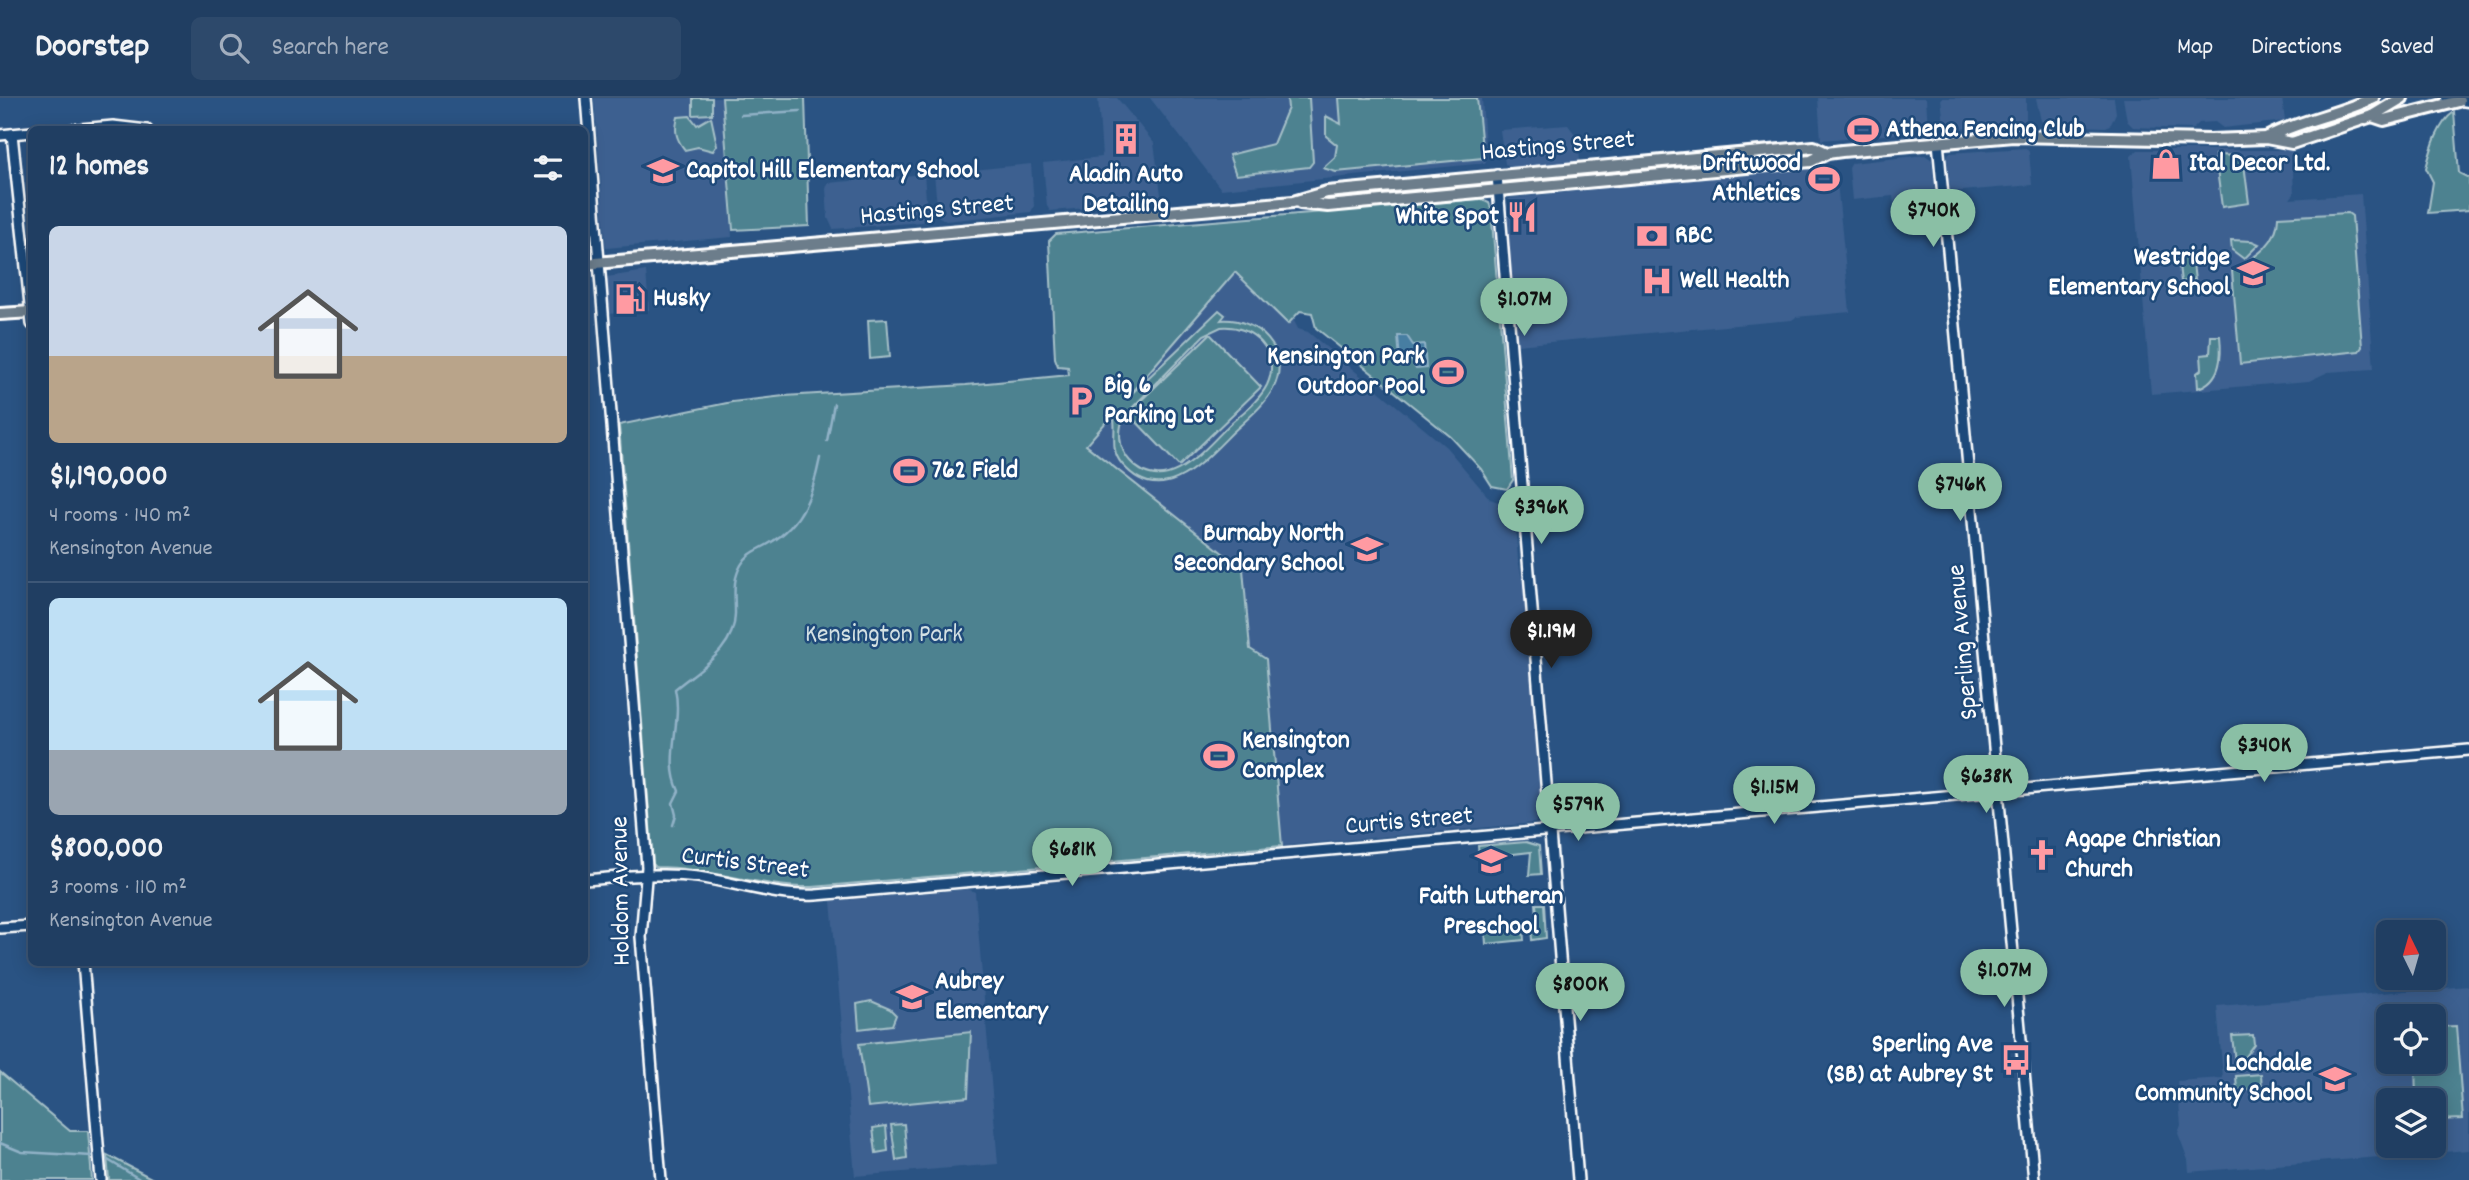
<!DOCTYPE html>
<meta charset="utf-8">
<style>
:root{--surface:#203e62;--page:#2d496b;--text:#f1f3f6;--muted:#a2aebe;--line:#3d5777;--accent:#8abfa5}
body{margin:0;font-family:Dekko,sans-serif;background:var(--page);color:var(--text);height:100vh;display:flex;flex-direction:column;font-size:26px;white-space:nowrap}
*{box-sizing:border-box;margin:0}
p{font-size:23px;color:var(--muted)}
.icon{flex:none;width:38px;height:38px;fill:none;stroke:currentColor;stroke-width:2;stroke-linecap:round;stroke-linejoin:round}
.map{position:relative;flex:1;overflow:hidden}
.panel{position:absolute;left:28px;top:28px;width:560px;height:840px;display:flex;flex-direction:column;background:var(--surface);border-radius:10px;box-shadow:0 4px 18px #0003,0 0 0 2px var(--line)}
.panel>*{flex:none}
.needle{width:46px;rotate:355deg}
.buttons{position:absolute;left:2376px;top:822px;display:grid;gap:14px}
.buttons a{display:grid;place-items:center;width:70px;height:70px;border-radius:10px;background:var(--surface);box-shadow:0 4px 18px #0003,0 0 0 2px var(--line);font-size:35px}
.price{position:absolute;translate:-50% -60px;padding:0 16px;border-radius:24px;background:var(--accent);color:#111;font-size:23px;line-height:46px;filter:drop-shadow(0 2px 4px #0008)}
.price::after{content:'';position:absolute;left:50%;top:42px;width:21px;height:16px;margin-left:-10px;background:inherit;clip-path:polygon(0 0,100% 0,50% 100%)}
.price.on{background:#222;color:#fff}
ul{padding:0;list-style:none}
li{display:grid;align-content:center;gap:14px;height:371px;padding:0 21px}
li+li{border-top:2px solid var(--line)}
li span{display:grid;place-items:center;height:217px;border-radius:10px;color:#555}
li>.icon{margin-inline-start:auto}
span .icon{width:126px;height:126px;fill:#fffc;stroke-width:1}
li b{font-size:30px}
h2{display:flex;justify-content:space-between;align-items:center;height:84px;padding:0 21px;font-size:30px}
header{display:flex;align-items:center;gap:42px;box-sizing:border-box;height:98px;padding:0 35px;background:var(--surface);border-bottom:2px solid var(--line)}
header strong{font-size:33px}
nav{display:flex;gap:38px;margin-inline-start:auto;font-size:24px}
.search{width:490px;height:63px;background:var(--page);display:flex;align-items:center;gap:18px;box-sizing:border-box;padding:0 24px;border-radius:10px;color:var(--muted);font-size:26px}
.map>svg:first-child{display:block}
.built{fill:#3c6190;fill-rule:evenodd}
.green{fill:#4e8290;stroke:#a6c0c8;stroke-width:2;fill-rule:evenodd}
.water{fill:#477ea2;stroke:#91b2c7;stroke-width:2}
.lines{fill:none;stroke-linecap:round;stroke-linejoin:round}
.stream{stroke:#91b2c7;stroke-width:2.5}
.tertiary-casing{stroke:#fff;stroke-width:14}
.secondary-casing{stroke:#fff;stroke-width:15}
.primary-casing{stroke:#fff;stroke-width:16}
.tertiary{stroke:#1f4a7a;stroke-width:9}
.secondary{stroke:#1f4a7a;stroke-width:10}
.primary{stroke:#6c7d8b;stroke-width:10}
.labels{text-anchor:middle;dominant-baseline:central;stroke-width:5;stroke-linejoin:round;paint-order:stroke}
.poi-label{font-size:26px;font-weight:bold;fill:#fff;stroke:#1f4a7a;text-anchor:start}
.street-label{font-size:26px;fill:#fff;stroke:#1f4a7a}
.park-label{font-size:26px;fill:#d3e0e3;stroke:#1f4a7a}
</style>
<header>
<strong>Doorstep</strong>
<div class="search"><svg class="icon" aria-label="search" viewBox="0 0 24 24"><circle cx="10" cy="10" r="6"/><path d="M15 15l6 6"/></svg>Search here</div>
<nav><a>Map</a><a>Directions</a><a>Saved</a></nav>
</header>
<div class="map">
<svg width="2469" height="1082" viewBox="0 0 2469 1082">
<rect width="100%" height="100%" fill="#2a5383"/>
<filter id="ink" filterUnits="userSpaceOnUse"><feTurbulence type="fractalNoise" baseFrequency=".0143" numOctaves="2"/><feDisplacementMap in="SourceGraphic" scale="14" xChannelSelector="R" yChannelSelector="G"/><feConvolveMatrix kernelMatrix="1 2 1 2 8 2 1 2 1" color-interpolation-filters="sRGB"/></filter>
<g filter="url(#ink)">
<!-- built -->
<g class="built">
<path d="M 594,0 L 722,0 L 732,139 L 606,150 Z"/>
<path d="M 1098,0 L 1117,0 L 1154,45 L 1162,104 L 1050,113 L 1047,108 L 1043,65 L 1102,59 Z"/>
<path d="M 1150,0 L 1482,0 L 1486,65 L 1221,91 Z"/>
<path d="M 1818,0 L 1926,0 L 1928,30 L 1922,34 L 1821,42 Z"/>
<path d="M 1941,0 L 2026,0 L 2026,21 L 2022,25 L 1948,32 L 1944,28 Z"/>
<path d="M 2036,0 L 2114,0 L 2116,15 L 2111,26 L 2106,29 L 2048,27 L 2041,23 Z"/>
<path d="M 2123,0 L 2282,0 L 2285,23 L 2223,30 L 2215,24 L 2199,25 L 2193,31 L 2133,29 L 2127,23 Z"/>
<path d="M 1568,27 L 1578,40 L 1580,63 L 1513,69 L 1505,66 L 1500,32 Z"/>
<path d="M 2026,50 L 2029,54 L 2032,87 L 1950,94 L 1947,59 L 1949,55 Z"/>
<path d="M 2138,52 L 2292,52 L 2294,96 L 2290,101 L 2361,96 L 2374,271 L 2328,274 L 2309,283 L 2151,296 L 2131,58 Z"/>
<path d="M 1925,57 L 1932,62 L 1937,120 L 1896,124 L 1893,98 L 1852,102 L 1849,70 L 1852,65 Z"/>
<path d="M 1031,66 L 1034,108 L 1031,114 L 946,123 L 938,118 L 934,76 Z"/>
<path d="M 1829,67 L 1836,74 L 1850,214 L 1796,219 L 1792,222 L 1517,247 L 1506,108 L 1510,100 Z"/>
<path d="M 924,76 L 927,113 L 922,124 L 833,131 L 828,120 L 826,91 L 828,85 Z"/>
<path d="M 646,173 L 649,212 L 608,216 L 607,179 Z"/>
<path d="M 1235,173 L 1287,226 L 1293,221 L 1298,231 L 1308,234 L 1446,349 L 1490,401 L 1514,410 L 1518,462 L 1526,499 L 1526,538 L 1537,633 L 1541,713 L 1535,725 L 1282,748 L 1266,562 L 1250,551 L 1243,471 L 1086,347 Z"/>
<path d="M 968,791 L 975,794 L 998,1066 L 855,1078 L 831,803 Z"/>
<path d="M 2469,888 L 2469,1052 L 2189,1074 L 2188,1062 L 2178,1035 L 2181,1027 L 2177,983 L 2223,980 L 2217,908 ZM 2389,919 L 2434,919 L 2434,964 L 2389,964 ZM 2389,1003 L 2434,1003 L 2434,1048 L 2389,1048 Z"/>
</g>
<!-- green -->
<g class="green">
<path d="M 693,0 L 712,0 L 712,16 L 693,17 Z"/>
<path d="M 722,0 L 805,0 L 809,128 L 733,132 Z"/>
<path d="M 1287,0 L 1309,0 L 1313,64 L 1309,69 L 1236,77 L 1229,57 L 1273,46 L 1288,10 Z"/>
<path d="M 1339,0 L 1477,0 L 1483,60 L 1336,74 L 1323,70 L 1335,59 L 1337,47 L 1326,38 L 1326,18 L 1341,26 Z"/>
<path d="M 2454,14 L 2459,75 L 2469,80 L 2469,112 L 2428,115 L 2433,84 L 2426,70 C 2431,51 2438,25 2454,14 Z"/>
<path d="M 690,18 L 697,27 L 711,19 L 717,47 L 713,53 L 698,49 L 685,52 C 676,41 674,33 678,19 Z"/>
<path d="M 2215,57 L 2243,58 L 2249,105 L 2222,109 Z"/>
<path d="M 1480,101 L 1489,105 L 1491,110 L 1513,382 L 1507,391 L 1492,388 L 1481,371 L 1451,339 L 1316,230 L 1312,215 L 1300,213 L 1288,226 L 1235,174 L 1125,302 L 1219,212 L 1225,217 L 1221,222 C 1257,219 1293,253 1273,291 C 1264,308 1247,321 1233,334 C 1204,363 1162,413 1122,366 C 1108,350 1118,332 1113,316 L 1086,347 L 1243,471 L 1250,551 L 1266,561 L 1282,748 L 813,789 C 760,790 709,769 656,769 L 653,766 L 619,327 L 732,304 L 784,298 L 966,287 L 1069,277 L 1068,269 L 1058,268 L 1055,260 L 1049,143 L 1056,136 ZM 1221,229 C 1253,226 1282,255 1267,287 C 1259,303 1242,315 1230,326 C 1205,351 1165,402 1130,363 C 1118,350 1118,332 1124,318 L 1204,237 Z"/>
<path d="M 2348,115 L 2352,118 L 2362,249 L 2359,253 L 2240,266 L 2232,173 C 2253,160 2278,147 2278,119 Z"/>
<path d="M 2231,142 L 2252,143 L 2259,146 L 2244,161 L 2232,152 Z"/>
<path d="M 2192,158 L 2195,182 L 2181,184 L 2178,159 Z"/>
<path d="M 887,221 L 890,259 L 870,261 L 868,222 Z"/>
<path d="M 1210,236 L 1261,289 L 1179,368 L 1128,315 Z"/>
<path d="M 2211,238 L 2220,238 C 2222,257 2222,282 2198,290 L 2197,275 L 2202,271 L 2201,257 L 2210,256 Z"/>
<path d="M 1526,744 L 1539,748 L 1541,776 L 1529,777 L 1531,754 L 1479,760 L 1478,748 Z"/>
<path d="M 1536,806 L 1544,806 L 1546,840 L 1532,842 L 1531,828 L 1538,827 Z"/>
<path d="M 1513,829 L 1523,830 L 1524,842 L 1486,846 L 1485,832 Z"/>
<path d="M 871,903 L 890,911 L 896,917 L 892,927 L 859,931 L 857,906 Z"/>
<path d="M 2456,928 L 2463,1021 L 2434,1022 L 2434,1003 L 2416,1003 L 2415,964 L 2434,964 L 2434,929 Z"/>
<path d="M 971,934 L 968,999 L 868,1009 L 859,946 Z"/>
<path d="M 2253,937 L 2254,946 L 2243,961 L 2235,964 L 2232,938 Z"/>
<path d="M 0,974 L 70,1033 L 88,1033 L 92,1082 L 0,1082 Z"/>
<path d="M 2261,976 L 2262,991 L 2237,992 L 2236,978 Z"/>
<path d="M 904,1026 L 907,1060 L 896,1062 L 891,1027 Z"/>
<path d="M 886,1028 L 888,1053 L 876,1055 L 873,1030 Z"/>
<path d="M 107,1057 L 155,1082 L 109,1082 Z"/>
</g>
<!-- water -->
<path class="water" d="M 1398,238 L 1407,238 L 1413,247 L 1424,246 L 1426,270 L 1416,271 L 1411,262 L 1400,262 Z"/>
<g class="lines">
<!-- stream -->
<g class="stream">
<path d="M 741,17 L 800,13"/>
<path d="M 827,343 L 834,306"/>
<path d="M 673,727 L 676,717 L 673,705 L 679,693 C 663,661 683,625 675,591 C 700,570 736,551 735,514 C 735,496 732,483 741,467 C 748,454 759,452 770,445 C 803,426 813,395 820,360"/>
<path d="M 0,1045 L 22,1054 L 92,1058"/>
<path d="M 103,1059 L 141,1082"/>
</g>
<defs>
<g id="tertiary">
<path d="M 586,0 L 647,769 L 641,839 L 661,1082"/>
<path d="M 69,32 L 113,28 L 147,32"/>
<path d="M 12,36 L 32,226"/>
<path d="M 0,37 L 32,34"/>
<path d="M 1938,44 L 2034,1082"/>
<path d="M 1497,77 L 1578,1082"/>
<path d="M 584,782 C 622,779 661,774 698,779 C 737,785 776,799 816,797 L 2469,652"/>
<path d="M 0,830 L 32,828"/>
<path d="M 83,864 L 101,1082"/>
</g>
<path id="secondary" d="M 2447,0 L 2469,3"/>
<g id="primary">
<path d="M 2372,18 L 2384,22 L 2459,3"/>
<path d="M 2266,40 C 2300,22 2338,17 2373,0"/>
<path d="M 1300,105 L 1328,108 L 1811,63 L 1827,55 L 1842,53 L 2014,38 L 2210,42 L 2266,40 L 2292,45 L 2372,18 L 2402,0"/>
<path d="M 584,166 L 1293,104 L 1327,94 L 1814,49 L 1827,55"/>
<path d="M 0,216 L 32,214"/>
</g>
</defs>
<!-- tertiary casing -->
<use href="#tertiary" class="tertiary-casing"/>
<!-- secondary casing -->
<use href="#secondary" class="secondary-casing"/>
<!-- primary casing -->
<use href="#primary" class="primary-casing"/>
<!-- tertiary -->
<use href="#tertiary" class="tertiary"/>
<!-- secondary -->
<use href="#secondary" class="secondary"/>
<!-- primary -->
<use href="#primary" class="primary"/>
</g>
</g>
<!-- icons -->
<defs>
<symbol id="stadium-bare" viewBox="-9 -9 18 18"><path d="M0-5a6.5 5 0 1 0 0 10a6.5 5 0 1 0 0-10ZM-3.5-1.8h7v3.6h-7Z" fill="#ff9aa2" stroke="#1f4a7a" stroke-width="2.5" paint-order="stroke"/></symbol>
<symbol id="building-bare" viewBox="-9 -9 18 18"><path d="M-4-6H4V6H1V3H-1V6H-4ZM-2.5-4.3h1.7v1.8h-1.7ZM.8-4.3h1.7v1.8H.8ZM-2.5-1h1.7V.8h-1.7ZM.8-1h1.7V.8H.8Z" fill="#ff9aa2" stroke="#1f4a7a" stroke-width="2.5" paint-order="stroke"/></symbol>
<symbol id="shop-bare" viewBox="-9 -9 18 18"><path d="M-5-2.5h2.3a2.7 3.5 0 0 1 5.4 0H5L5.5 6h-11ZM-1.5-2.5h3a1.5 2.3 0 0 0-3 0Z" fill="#ff9aa2" stroke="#1f4a7a" stroke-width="2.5" paint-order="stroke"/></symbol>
<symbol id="school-bare" viewBox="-9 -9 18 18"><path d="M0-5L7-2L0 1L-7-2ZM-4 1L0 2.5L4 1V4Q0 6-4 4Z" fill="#ff9aa2" stroke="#1f4a7a" stroke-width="2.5" paint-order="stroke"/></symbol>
<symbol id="restaurant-bare" viewBox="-9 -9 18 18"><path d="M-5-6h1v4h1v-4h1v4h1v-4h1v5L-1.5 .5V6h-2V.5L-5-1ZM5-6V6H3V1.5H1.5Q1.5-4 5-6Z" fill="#ff9aa2" stroke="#1f4a7a" stroke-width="2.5" paint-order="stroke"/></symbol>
<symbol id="bank-bare" viewBox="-9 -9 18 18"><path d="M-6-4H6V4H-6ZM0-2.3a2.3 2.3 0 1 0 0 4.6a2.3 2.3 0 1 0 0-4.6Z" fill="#ff9aa2" stroke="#1f4a7a" stroke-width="2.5" paint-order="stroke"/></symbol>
<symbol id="hospital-bare" viewBox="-9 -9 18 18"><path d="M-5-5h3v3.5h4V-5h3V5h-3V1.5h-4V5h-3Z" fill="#ff9aa2" stroke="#1f4a7a" stroke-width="2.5" paint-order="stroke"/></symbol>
<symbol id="fuel-bare" viewBox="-9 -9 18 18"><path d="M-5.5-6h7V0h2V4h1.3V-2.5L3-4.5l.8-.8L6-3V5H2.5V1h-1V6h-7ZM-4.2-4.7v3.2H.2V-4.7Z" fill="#ff9aa2" stroke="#1f4a7a" stroke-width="2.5" paint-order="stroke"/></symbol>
<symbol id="parking-bare" viewBox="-9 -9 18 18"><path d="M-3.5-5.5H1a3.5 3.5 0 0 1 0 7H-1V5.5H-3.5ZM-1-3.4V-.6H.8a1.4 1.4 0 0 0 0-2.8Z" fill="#ff9aa2" stroke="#1f4a7a" stroke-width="2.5" paint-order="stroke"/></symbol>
<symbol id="church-bare" viewBox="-9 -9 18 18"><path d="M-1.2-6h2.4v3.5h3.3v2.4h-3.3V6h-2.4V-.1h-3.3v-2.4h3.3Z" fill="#ff9aa2" stroke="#1f4a7a" stroke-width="2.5" paint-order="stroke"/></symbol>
<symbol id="bus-bare" viewBox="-9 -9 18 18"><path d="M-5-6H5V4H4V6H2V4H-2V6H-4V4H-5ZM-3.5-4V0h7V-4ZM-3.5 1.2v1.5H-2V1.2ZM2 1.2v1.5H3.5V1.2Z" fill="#ff9aa2" stroke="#1f4a7a" stroke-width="2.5" paint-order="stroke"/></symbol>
</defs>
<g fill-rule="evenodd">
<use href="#stadium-bare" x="1841" y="10" width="44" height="44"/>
<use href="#building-bare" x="1104" y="19" width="44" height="44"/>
<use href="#shop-bare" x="2144" y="44" width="44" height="44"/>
<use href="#school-bare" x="641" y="51" width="44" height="44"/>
<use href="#stadium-bare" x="1802" y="59" width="44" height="44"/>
<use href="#restaurant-bare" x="1500" y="97" width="44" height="44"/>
<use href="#bank-bare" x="1630" y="116" width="44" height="44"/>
<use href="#school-bare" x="2231" y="153" width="44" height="44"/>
<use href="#hospital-bare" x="1635" y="161" width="44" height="44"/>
<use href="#fuel-bare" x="608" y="179" width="44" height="44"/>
<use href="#stadium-bare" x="1426" y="252" width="44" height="44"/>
<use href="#parking-bare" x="1059" y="281" width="44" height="44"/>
<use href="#stadium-bare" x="887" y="351" width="44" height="44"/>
<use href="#school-bare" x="1345" y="429" width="44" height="44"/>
<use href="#stadium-bare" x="1197" y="636" width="44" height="44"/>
<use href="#church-bare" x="2020" y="735" width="44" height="44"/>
<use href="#school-bare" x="1469" y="741" width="44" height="44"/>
<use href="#school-bare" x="890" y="877" width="44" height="44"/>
<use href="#bus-bare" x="1994" y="940" width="44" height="44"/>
<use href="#school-bare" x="2313" y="959" width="44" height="44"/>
</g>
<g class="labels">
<!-- poi labels -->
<g class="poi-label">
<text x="1886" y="32">Athena Fencing Club</text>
<text x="1801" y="66" text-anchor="end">Driftwood<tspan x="1801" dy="30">Athletics</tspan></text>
<text x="2189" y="66">Ital Decor Ltd.</text>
<text x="686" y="73">Capitol Hill Elementary School</text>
<text x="1126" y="77" text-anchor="middle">Aladin Auto<tspan x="1126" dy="30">Detailing</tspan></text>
<text x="1499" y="119" text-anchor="end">White Spot</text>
<text x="1675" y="138">RBC</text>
<text x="2230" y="160" text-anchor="end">Westridge<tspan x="2230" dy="30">Elementary School</tspan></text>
<text x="1680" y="183">Well Health</text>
<text x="653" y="201">Husky</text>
<text x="1425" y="259" text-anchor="end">Kensington Park<tspan x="1425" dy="30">Outdoor Pool</tspan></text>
<text x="1104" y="288">Big 6<tspan x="1104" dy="30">Parking Lot</tspan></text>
<text x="932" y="373">762 Field</text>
<text x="1344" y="436" text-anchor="end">Burnaby North<tspan x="1344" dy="30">Secondary School</tspan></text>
<text x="1242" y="643">Kensington<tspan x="1242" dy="30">Complex</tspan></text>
<text x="2065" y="742">Agape Christian<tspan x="2065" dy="30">Church</tspan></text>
<text x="1491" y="799" text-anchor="middle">Faith Lutheran<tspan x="1491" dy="30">Preschool</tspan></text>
<text x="935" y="884">Aubrey<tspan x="935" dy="30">Elementary</tspan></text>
<text x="1993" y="947" text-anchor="end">Sperling Ave<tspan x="1993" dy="30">(SB) at Aubrey St</tspan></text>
<text x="2312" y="966" text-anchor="end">Lochdale<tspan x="2312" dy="30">Community School</tspan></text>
</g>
<!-- street labels -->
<g class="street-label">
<text transform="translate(1558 49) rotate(-5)">Hastings Street</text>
<text transform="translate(937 113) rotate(-5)">Hastings Street</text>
<text transform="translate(1964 544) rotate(-95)">Sperling Avenue</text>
<text transform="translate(1409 724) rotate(-5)">Curtis Street</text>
<text transform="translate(745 766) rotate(7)">Curtis Street</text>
<text transform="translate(622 793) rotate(-91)">Holdom Avenue</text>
</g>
<!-- park labels -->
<g class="park-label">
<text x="884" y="537">Kensington Park</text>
</g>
</g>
</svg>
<div class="buttons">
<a><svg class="needle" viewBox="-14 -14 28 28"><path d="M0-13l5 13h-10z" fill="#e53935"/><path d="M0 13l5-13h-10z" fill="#a2aebe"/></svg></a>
<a><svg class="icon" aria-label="locate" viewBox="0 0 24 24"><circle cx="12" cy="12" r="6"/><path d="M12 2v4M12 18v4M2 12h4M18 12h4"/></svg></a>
<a><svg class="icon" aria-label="layers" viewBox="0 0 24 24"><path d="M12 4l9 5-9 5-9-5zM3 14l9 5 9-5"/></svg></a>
</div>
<b class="price" style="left:1933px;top:151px">$740K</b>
<b class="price" style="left:1524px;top:240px">$1.07M</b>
<b class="price" style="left:1960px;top:425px">$746K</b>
<b class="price" style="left:1541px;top:448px">$396K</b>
<b class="price on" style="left:1551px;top:572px">$1.19M</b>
<b class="price" style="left:2264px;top:686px">$340K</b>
<b class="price" style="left:1986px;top:717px">$638K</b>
<b class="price" style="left:1774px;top:728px">$1.15M</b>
<b class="price" style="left:1578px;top:745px">$579K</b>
<b class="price" style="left:1072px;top:790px">$681K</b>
<b class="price" style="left:2004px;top:911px">$1.07M</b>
<b class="price" style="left:1580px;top:925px">$800K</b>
<section class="panel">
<h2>12 homes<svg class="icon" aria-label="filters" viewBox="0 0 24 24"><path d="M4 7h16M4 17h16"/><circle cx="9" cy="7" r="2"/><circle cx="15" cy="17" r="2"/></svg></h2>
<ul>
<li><span style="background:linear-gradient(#c9d6e8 60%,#b9a48a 0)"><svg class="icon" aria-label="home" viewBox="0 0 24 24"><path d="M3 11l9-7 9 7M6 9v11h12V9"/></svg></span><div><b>$1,190,000</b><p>4 rooms · 140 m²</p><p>Kensington Avenue</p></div></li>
<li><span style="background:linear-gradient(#bfe0f5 70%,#9aa5b1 0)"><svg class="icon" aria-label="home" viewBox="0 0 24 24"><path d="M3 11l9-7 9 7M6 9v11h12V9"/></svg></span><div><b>$800,000</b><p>3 rooms · 110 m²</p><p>Kensington Avenue</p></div></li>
</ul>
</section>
</div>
